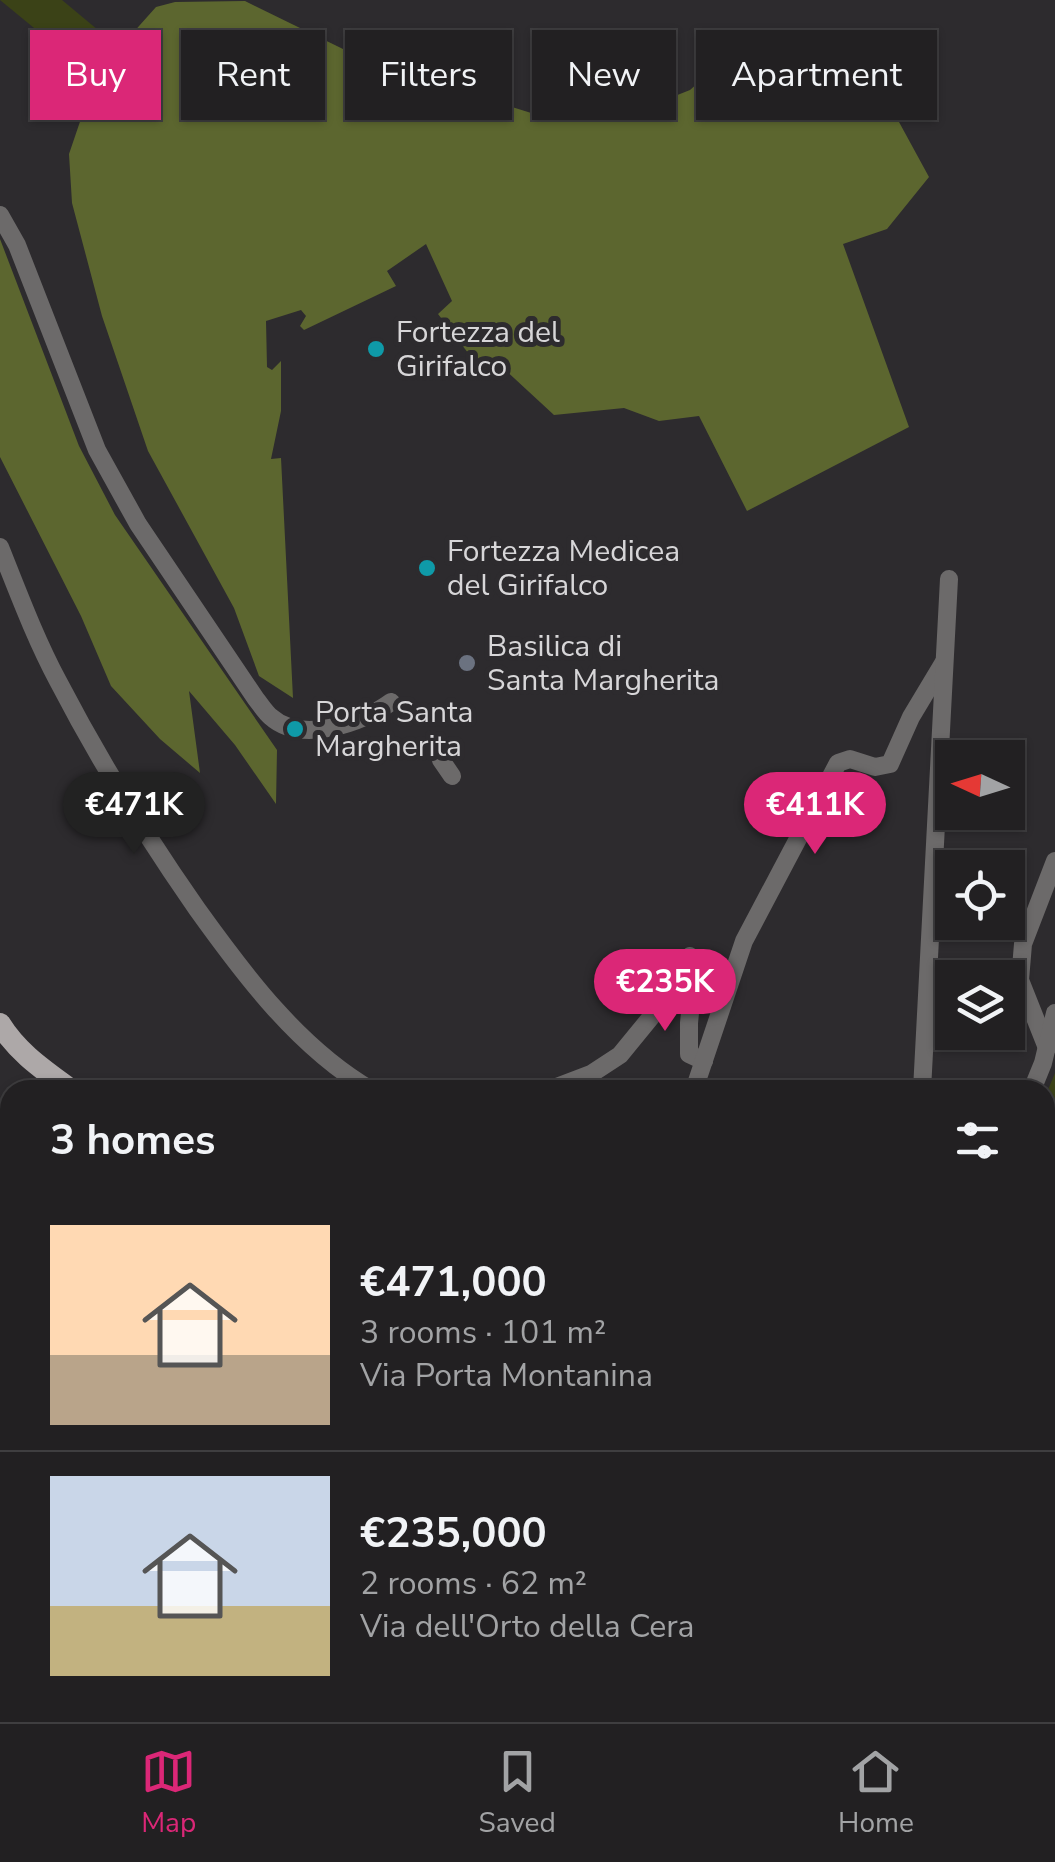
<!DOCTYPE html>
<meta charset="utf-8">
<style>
:root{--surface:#222022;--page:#2e2d2f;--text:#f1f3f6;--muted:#a2a3a5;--line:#3f3e40;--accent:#db2777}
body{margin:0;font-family:"Nunito Sans",sans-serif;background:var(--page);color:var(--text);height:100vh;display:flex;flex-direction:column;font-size:38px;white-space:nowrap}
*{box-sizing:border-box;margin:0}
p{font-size:32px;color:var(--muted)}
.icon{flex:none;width:55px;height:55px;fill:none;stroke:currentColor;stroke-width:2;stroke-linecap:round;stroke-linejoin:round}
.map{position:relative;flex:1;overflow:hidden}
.drawer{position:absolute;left:0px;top:1080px;width:1055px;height:642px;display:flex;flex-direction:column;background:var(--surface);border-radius:30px 30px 0 0;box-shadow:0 2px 8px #0004,0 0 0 2px var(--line)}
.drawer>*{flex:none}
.top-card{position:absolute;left:30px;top:30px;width:995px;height:90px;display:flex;gap:20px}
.needle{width:65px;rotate:274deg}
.buttons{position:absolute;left:935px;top:740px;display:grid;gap:20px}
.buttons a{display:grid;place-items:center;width:90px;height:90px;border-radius:0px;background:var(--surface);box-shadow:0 2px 8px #0004,0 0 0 2px var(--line);font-size:50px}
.price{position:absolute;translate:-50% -85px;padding:0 22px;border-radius:35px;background:var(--accent);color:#fff;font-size:32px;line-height:65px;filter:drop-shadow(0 2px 5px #0008)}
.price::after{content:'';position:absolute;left:50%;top:60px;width:30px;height:22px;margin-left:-15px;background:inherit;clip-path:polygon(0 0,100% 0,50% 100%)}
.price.current{background:#222;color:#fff}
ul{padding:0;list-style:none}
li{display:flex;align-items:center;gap:30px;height:250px;padding:0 50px}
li+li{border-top:2px solid var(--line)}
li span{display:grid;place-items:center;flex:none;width:280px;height:200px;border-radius:0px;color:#555}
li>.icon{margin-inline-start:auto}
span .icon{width:120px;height:120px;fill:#fffc;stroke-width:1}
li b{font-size:42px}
h2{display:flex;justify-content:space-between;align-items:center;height:120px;padding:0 50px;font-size:42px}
.chip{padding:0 35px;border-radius:0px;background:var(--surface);box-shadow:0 2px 8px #0004,0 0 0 2px var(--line);font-size:35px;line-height:90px}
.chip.current{background:var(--accent);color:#fff}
.tab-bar{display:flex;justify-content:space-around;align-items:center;height:140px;border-top:2px solid var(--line);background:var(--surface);font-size:28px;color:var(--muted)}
.tab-bar a{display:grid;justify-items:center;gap:5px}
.tab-bar .current{color:var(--accent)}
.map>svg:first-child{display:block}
.green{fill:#3b4217}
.forest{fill:#5c662f}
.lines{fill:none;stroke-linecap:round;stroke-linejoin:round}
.stream{stroke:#324873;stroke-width:5}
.minor{stroke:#6c6a6a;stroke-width:18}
.major{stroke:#ada8a8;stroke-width:22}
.culture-dot{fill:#0f9aa8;stroke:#2d2b2e;stroke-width:4}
.worship-dot{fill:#6b7280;stroke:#2d2b2e;stroke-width:4}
.labels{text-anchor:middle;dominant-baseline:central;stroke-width:10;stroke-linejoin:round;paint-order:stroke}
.poi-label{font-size:30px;fill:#d7d6d8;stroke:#2d2b2e;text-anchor:start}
</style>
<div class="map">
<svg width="1055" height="1722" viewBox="0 0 1055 1722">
<rect width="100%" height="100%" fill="#2d2b2e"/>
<!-- green -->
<g class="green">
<path d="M 0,0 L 62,0 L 116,45 L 90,74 Z"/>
<path d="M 1055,1073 L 1055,1185 L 1045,1178 L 1045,1097 Z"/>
</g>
<!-- forest -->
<g class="forest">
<path d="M 245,1 L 343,49 L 423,79 L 544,117 L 612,121 L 690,90 L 743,43 L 820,35 L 875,78 L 929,177 L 887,229 L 843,244 L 909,427 L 747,511 L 699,416 L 659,421 L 624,408 L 554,415 L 500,365 L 482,371 L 438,314 L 452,301 L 426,244 L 387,271 L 396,286 L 304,330 L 300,326 L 306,316 L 301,310 L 266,321 L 267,367 L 272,370 L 281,361 L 281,411 L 271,459 L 281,458 L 293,698 L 259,676 L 234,608 L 148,451 L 102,316 L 72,203 L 69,154 L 86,104 L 103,72 L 131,35 L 156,7 L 175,2 Z"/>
<path d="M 0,239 L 79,446 L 115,515 L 277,750 L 276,804 L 235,745 L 189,691 L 200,773 L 160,739 L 111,686 L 81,616 L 0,457 Z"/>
</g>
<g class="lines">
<!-- stream -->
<path class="stream" d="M 0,1578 L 10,1576"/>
<!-- minor -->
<g class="minor">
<path d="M 0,215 L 17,245 L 97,450 L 138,524 L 256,699 C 261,705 265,712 271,717 C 301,744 363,723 391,702"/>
<path d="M 0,547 C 18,592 35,638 58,681 C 99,760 146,836 197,909 C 245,976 299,1048 371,1090"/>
<path d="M 441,760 L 452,776"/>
<path d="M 695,962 L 689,1023 L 689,1054 L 704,1061"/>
<path d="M 1047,1048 L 1020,980 L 1023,944 L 1055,861"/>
<path d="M 549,1090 L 591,1074 L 620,1055 L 683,978 L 690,956"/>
<path d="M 694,1090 L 744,941 L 838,763 L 850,759 L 875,767 L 890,764 L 911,717 L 944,662"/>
<path d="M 922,1090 L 949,579"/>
<path d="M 1032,1090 L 1043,1063 L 1055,1013"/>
<path d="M 1045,1300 L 1055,1284"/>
<path d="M 0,1345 L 10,1356"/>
<path d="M 1045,1383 L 1055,1369"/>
<path d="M 1045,1496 L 1055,1498"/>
<path d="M 1045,1513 L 1055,1533"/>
<path d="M 1045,1627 L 1055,1707"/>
<path d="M 227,1712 L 228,1722"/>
<path d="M 298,1712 L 312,1722"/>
<path d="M 656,1712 L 660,1722"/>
<path d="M 1042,1712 L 1043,1722"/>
<path d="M 280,1722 L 283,1712"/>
<path d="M 413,1722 L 424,1712"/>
<path d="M 696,1722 L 713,1712"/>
<path d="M 801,1722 L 805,1712"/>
<path d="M 904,1722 L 907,1712"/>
<path d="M 992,1722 L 998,1712"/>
</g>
<!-- major -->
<g class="major">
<path d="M 0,1024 C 18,1053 44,1070 71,1090"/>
<path d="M 262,1722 L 263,1712"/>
</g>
</g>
<!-- markers -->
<g class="culture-dot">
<circle cx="376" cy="349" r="10"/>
<circle cx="427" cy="568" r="10"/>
<circle cx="295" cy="729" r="10"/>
</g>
<circle class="worship-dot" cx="467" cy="663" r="10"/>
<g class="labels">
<!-- poi labels -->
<g class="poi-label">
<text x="396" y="332">Fortezza del<tspan x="396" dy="34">Girifalco</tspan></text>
<text x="447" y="551">Fortezza Medicea<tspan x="447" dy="34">del Girifalco</tspan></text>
<text x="487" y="646">Basilica di<tspan x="487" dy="34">Santa Margherita</tspan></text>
<text x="315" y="712">Porta Santa<tspan x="315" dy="34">Margherita</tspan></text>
</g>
</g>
</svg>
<div class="buttons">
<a><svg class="needle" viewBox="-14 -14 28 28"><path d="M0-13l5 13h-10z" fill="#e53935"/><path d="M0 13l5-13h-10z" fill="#a2a3a5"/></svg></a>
<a><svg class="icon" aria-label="locate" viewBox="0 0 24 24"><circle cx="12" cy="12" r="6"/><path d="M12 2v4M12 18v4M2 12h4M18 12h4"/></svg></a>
<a><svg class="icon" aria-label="layers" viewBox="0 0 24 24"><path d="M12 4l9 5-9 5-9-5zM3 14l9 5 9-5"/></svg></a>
</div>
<b class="price current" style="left:134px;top:857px">€471K</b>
<b class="price" style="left:815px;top:857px">€411K</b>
<b class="price" style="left:665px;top:1034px">€235K</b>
<div class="top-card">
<a class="chip current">Buy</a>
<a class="chip">Rent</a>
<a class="chip">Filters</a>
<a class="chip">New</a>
<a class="chip">Apartment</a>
</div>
<section class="drawer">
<h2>3 homes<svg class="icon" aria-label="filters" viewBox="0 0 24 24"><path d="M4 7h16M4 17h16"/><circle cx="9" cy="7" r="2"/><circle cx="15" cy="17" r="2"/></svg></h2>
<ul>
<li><span style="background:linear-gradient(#ffd9b3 65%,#b9a48a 0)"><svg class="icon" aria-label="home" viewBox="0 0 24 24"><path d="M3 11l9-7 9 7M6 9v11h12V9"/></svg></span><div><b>€471,000</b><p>3 rooms · 101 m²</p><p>Via Porta Montanina</p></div></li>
<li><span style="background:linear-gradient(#c9d6e8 65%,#c2b280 0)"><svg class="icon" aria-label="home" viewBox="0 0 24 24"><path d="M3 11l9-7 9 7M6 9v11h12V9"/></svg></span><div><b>€235,000</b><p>2 rooms · 62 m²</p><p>Via dell'Orto della Cera</p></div></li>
</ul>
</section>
</div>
<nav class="tab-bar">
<a class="current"><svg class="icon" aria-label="map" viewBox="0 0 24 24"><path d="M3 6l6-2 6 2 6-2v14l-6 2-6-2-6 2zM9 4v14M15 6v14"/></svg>Map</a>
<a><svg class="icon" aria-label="saved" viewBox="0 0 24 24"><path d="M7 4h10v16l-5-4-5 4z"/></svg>Saved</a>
<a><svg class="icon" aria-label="home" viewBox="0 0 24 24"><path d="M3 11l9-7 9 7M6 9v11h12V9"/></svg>Home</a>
</nav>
